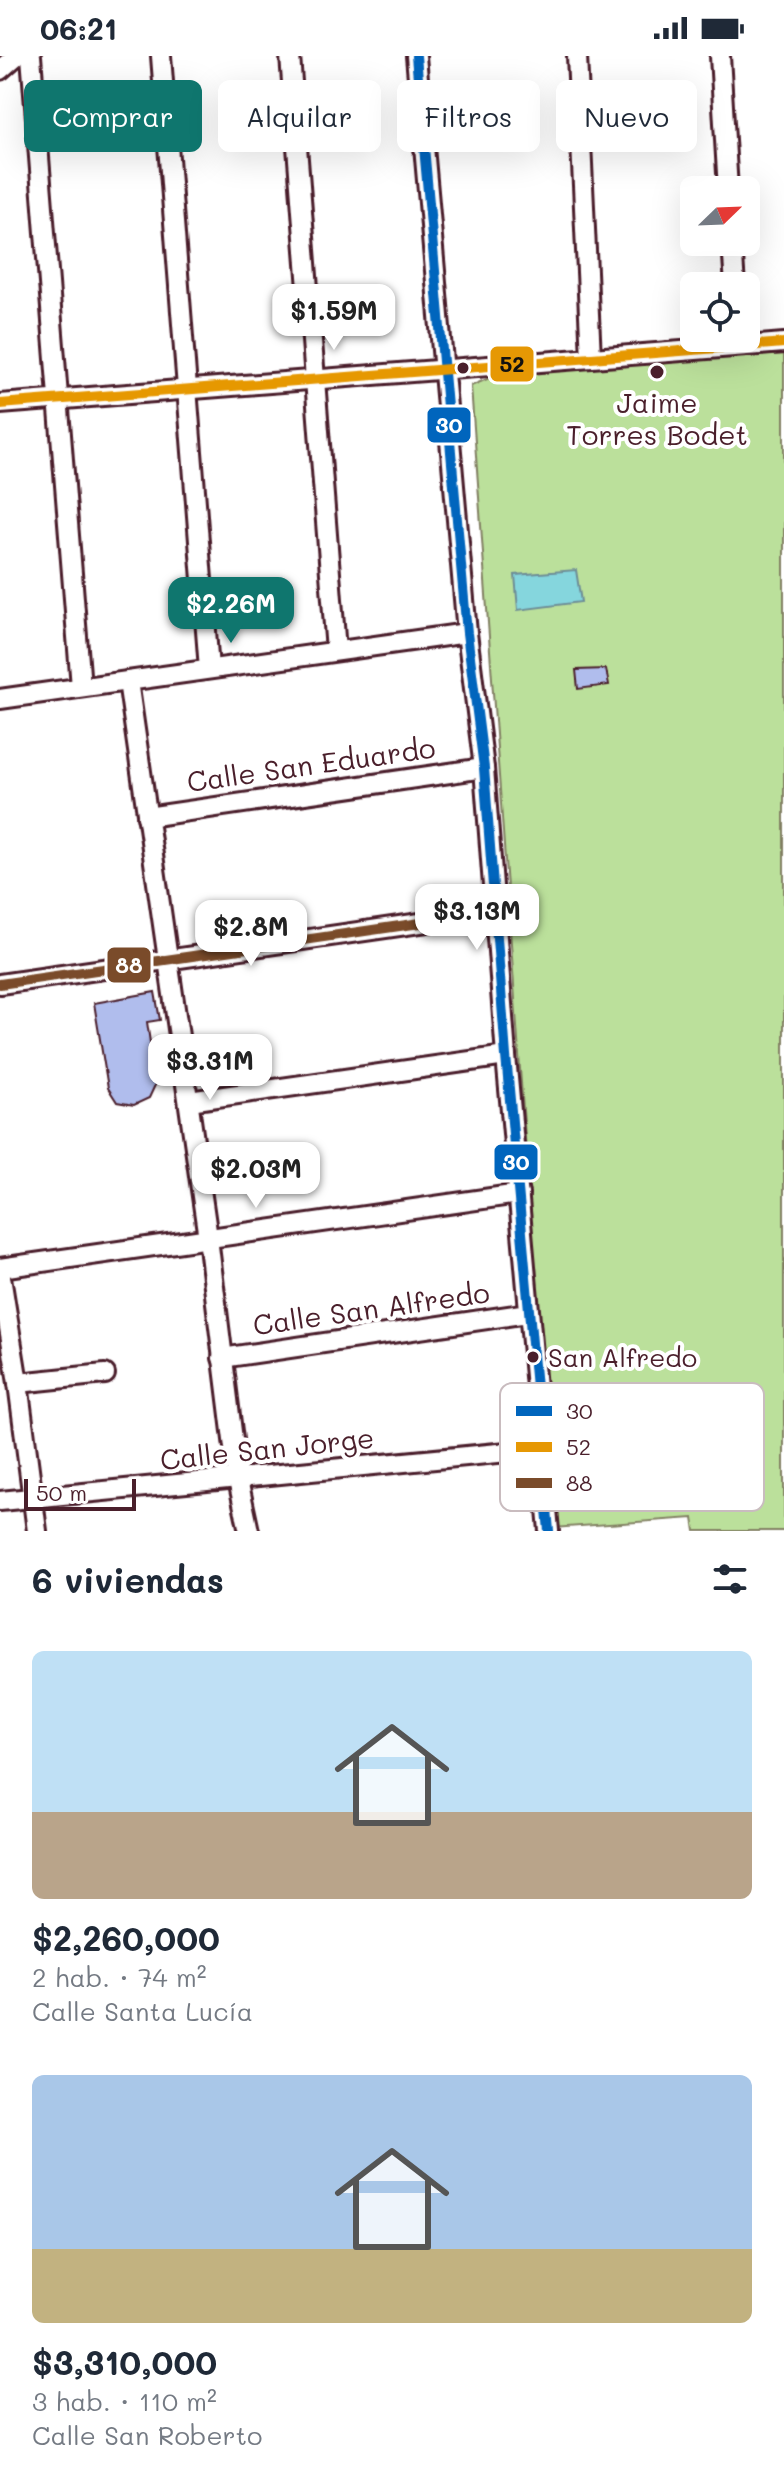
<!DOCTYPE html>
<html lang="es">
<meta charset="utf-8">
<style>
:root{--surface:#fff;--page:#f2f2f3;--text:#1f2937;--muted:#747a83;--accent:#0f766e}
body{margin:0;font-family:Mali,sans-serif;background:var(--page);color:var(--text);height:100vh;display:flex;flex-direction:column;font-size:30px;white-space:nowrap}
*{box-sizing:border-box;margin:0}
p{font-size:26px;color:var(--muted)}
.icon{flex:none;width:44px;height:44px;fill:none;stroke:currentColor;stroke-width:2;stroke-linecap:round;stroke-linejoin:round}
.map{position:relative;height:1475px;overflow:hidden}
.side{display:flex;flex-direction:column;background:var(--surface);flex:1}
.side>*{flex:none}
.hud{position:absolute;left:24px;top:24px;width:736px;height:72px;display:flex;gap:16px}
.needle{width:52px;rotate:67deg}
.controls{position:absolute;left:680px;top:120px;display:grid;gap:16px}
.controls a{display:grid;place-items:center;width:80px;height:80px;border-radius:12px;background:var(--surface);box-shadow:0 8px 32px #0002;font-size:40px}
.scale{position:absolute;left:24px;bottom:20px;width:112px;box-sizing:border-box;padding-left:8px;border:4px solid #4a1f2b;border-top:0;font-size:22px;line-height:28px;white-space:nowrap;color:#4a1f2b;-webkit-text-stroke:6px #fff;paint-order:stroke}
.price{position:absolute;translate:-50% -68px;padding:0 18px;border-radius:16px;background:#fff;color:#222;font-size:26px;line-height:52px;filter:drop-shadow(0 2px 4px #0008)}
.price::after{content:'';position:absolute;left:50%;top:48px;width:24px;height:18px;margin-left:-12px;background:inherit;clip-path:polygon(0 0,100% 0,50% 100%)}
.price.on{background:var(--accent);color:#fff}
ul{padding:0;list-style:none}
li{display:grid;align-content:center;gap:16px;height:424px;padding:0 32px}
li span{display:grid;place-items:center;height:248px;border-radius:12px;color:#555}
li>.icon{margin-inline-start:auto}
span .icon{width:144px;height:144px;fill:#fffc;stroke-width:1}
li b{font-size:34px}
h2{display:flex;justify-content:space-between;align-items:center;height:96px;padding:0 32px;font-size:34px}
.chip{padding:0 28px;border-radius:12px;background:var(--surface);box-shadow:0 8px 32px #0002;font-size:28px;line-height:72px}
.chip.on{background:var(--accent);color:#fff}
.status{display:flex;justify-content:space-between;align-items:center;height:56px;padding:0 40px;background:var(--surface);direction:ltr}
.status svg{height:22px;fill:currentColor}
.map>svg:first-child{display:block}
.green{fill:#bbe09b;stroke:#828063;stroke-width:2}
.water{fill:#85d6dd;stroke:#6d8d96;stroke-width:2}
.building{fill:#b0bded;stroke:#4a1f2b;stroke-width:2}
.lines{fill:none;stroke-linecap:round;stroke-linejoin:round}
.minor-casing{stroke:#4a1f2b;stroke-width:24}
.minor{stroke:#fff;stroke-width:18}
.bus-1-casing{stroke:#fff;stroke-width:16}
.bus-2-casing{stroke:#fff;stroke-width:16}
.bus-3-casing{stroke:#fff;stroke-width:16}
.bus-1{stroke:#0065bd;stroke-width:10}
.bus-2{stroke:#e69804;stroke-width:10}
.bus-3{stroke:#7a4b2a;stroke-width:10}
.bus-dot{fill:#4a1f2b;stroke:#fff;stroke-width:3}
.labels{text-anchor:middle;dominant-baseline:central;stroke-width:8;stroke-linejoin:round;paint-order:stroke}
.bus-label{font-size:26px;fill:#4a1f2b;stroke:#fff;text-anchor:start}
.poi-label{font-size:28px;fill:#4a1f2b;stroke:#fff}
.street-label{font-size:28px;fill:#4a1f2b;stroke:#fff}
.key{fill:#fff;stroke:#c9bcbf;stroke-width:2}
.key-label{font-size:22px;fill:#4a1f2b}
.line-badge{stroke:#fff;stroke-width:3}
.badge-label{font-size:22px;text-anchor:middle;font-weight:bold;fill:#fff}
.pale-badge-label{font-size:22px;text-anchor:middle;font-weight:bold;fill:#111}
</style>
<div class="status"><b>06:21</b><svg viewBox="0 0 49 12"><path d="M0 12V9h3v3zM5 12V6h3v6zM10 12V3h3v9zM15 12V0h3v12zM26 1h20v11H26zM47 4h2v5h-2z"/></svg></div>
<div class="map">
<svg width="784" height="1475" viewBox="0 0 784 1475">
<rect width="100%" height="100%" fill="#fff"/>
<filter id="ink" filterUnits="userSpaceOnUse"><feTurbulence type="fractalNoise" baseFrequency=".0125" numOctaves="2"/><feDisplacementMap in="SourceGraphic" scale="16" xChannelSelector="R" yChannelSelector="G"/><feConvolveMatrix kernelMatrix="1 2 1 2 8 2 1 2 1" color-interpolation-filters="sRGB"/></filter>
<g filter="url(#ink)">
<!-- green -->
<path class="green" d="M 784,298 L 784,1475 L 695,1475 L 693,1462 L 553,1472 L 471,330 L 501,317 Z"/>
<!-- water -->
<path class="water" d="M 576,514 L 581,546 L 518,554 L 515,519 Z"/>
<!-- building -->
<g class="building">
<path d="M 606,613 L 609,629 L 578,633 L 576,614 Z"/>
<path d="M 155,936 L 160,964 L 147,966 L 156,1027 L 149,1042 L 134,1049 L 117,1046 L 108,1032 L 94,947 Z"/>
</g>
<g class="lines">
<defs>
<g id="minor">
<path d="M 31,0 L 81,631"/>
<path d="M 161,0 L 209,613"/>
<path d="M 290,0 L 336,595"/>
<path d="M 416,0 L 467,577 L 484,712 L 506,1000 L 549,1475"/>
<path d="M 577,0 L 591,302"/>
<path d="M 720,0 L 728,134"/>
<path d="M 0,14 L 16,0"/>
<path d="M 732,186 L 735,230"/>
<path d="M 0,348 L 784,287"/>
<path d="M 128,625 L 208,1182 L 238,1424 L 249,1475"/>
<path d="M 0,643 L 467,577"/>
<path d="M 147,761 L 484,712"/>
<path d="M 0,928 L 496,856"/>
<path d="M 189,1045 L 506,1000"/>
<path d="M 0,1212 L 519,1138"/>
<path d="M 0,1215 L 18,1327 L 37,1475"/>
<path d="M 222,1302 L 528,1257"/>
<path d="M 18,1327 L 105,1318"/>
<path d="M 0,1445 L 539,1393"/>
</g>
</defs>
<!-- minor casing -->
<use href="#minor" class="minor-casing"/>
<!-- minor -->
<use href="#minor" class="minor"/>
<defs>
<path id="bus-1" d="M 416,0 L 467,577 L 484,712 L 506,1000 L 549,1475"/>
<path id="bus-2" d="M 0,348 L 784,287"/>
<path id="bus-3" d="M 0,928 L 496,856"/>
</defs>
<!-- bus-1 casing -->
<use href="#bus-1" class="bus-1-casing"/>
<!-- bus-2 casing -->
<use href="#bus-2" class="bus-2-casing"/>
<!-- bus-3 casing -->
<use href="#bus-3" class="bus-3-casing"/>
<!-- bus-1 -->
<use href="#bus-1" class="bus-1"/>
<!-- bus-2 -->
<use href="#bus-2" class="bus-2"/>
<!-- bus-3 -->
<use href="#bus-3" class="bus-3"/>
</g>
</g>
<!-- markers -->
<g class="bus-dot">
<circle cx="463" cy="312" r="7"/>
<circle cx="657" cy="316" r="8"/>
<circle cx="533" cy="1301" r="7"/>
</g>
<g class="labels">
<!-- bus labels -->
<g class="bus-label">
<text x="548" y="1301">San Alfredo</text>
</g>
<!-- poi labels -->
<g class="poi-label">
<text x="657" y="346">Jaime<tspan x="657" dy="32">Torres Bodet</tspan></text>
</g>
<!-- street labels -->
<g class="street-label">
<text transform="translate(311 708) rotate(-8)">Calle San Eduardo</text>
<text transform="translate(371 1252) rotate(-8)">Calle San Alfredo</text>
<text transform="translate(267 1392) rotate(-6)">Calle San Jorge</text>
</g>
</g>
<!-- legend -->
<rect x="500" y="1327" width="264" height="128" rx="12" class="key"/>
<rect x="516" y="1350" width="36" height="10" fill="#0065bd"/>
<rect x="516" y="1386" width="36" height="10" fill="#e69804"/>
<rect x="516" y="1422" width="36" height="10" fill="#7a4b2a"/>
<g class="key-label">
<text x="566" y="1363">30</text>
<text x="566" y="1399">52</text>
<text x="566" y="1435">88</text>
</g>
<g class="line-badge">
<rect x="489" y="289" width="46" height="38" rx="8" fill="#e69804"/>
<rect x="426" y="350" width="46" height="38" rx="8" fill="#0065bd"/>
<rect x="106" y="890" width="46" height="38" rx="8" fill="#7a4b2a"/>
<rect x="493" y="1087" width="46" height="38" rx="8" fill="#0065bd"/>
</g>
<g class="badge-label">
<text x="449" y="377">30</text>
<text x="129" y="917">88</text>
<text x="516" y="1114">30</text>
</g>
<g class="pale-badge-label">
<text x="512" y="316">52</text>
</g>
</svg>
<div class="controls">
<a><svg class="needle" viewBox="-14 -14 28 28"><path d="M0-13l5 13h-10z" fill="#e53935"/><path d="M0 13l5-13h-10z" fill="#747a83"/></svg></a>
<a><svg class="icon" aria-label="locate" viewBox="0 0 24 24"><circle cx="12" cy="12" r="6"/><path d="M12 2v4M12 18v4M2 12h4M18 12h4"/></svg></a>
</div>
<div class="scale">50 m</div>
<b class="price" style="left:334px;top:296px">$1.59M</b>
<b class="price on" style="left:231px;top:589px">$2.26M</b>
<b class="price" style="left:477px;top:896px">$3.13M</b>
<b class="price" style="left:251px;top:912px">$2.8M</b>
<b class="price" style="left:210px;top:1046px">$3.31M</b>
<b class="price" style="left:256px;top:1154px">$2.03M</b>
<div class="hud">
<a class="chip on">Comprar</a>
<a class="chip">Alquilar</a>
<a class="chip">Filtros</a>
<a class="chip">Nuevo</a>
</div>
</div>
<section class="side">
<h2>6 viviendas<svg class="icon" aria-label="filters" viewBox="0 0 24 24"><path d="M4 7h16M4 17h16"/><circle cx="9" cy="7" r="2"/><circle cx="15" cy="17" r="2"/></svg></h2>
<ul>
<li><span style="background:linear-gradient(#bfe0f5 65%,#b9a48a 0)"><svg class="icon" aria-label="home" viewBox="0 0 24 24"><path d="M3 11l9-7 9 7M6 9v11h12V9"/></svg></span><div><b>$2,260,000</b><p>2 hab. · 74 m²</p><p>Calle Santa Lucía</p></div></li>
<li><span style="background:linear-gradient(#a9c7e8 70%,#c2b280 0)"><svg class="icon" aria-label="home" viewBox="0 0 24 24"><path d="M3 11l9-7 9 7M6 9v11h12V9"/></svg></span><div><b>$3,310,000</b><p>3 hab. · 110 m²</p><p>Calle San Roberto</p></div></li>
</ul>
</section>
